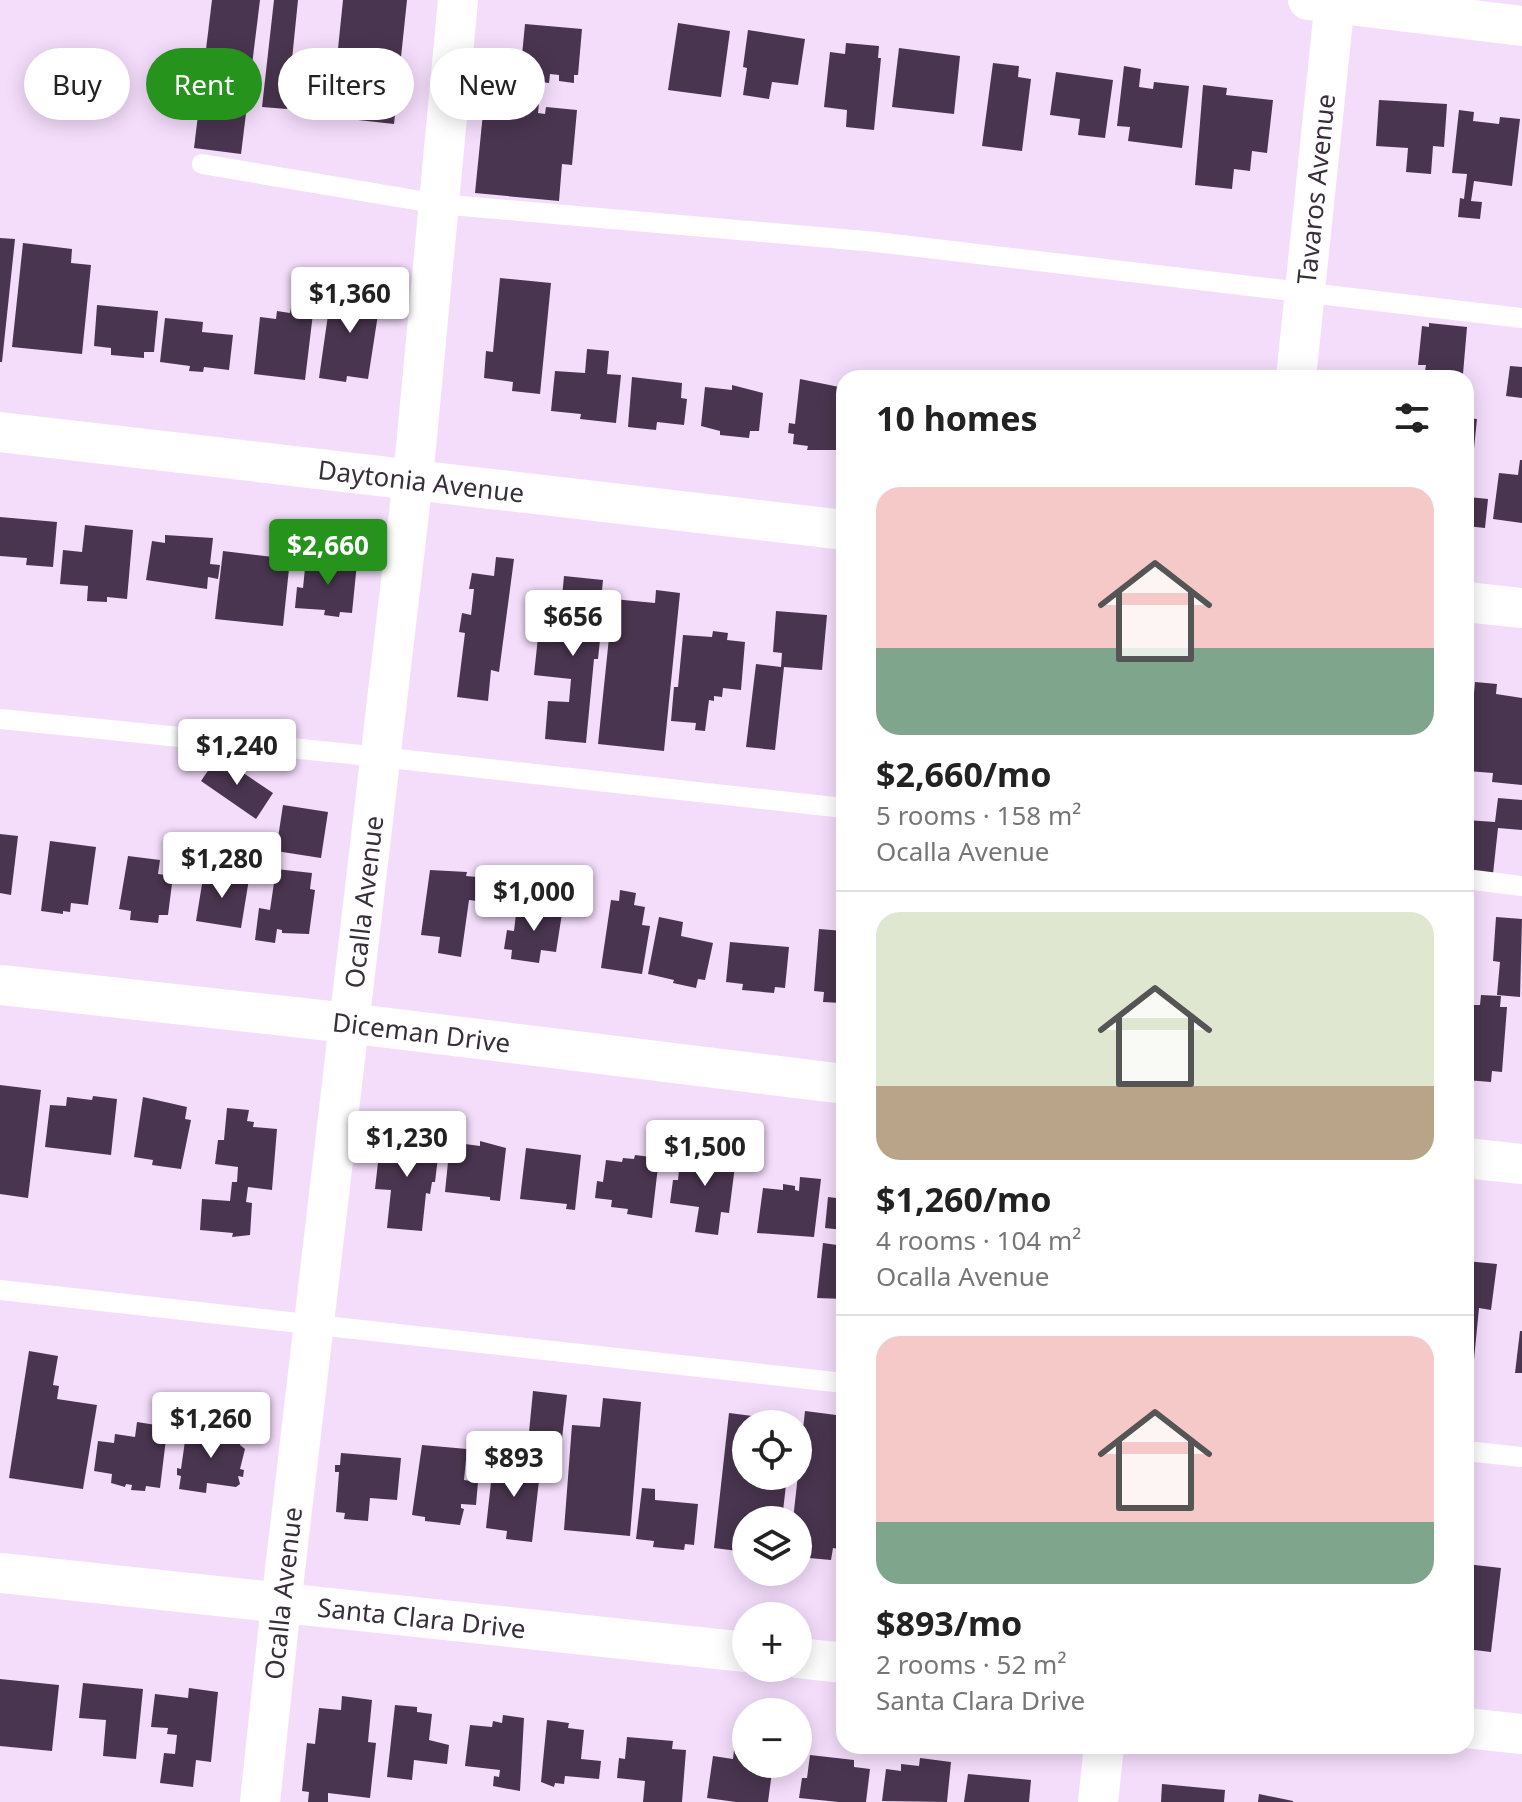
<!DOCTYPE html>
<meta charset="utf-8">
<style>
:root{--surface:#fff;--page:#f2f2f2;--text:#222;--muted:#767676;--line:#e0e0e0;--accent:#26931c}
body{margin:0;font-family:"Noto Sans",sans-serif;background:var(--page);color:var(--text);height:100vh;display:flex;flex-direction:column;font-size:30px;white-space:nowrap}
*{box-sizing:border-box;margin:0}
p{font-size:26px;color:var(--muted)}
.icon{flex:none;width:44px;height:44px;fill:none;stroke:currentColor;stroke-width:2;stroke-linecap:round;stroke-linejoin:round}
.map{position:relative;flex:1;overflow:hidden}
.drawer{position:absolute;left:836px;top:370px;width:638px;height:1384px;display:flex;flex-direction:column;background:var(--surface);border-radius:24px;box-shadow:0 4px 20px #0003}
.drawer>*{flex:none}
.banner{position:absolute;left:24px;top:48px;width:692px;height:72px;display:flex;gap:16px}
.buttons{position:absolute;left:732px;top:1410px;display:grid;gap:16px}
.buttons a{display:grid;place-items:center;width:80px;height:80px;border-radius:50%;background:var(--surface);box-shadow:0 4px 20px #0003;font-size:40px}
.price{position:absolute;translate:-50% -68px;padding:0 18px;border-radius:8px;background:#fff;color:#222;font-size:26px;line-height:52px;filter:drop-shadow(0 2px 4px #0008)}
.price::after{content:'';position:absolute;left:50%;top:48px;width:24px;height:18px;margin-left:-12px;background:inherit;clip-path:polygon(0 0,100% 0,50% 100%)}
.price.current{background:var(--accent);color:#fff}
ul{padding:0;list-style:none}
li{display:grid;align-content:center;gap:16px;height:424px;padding:0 40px}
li+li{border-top:2px solid var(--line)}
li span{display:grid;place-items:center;height:248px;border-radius:24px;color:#555}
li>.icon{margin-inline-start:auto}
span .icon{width:144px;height:144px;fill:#fffc;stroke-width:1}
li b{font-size:34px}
h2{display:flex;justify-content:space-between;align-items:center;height:96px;padding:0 40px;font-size:34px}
.chip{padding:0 28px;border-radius:36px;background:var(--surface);box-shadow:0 4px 20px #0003;font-size:28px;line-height:72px}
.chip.current{background:var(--accent);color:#fff}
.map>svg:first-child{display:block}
.building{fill:#49354f}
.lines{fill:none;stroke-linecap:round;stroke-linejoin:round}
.service{stroke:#fff;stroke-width:20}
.minor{stroke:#fff;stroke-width:40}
.labels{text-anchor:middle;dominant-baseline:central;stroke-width:8;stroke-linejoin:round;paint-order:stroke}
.street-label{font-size:26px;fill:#382f3b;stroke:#fff}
</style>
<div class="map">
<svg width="1522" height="1802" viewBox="0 0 1522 1802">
<rect width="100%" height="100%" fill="#f4ddfb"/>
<!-- building -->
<g class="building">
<path d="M 212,0 L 260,0 L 241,154 L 194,148 Z"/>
<path d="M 274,0 L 298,0 L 287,109 L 262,107 Z"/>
<path d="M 343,0 L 407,0 L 394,124 L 331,117 Z"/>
<path d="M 678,23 L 730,31 L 721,97 L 668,90 Z"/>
<path d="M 525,24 L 582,29 L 578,75 L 574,75 L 574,83 L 559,81 L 559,75 L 550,74 L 549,83 L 541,82 L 538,113 L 545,114 L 546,107 L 577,110 L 572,165 L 562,164 L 559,201 L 475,193 L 483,113 L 499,114 L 503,74 L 520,76 Z"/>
<path d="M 748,30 L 805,39 L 798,85 L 772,82 L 769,99 L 743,95 L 747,68 L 743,67 Z"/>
<path d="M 846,43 L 879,46 L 878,58 L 881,58 L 874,130 L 846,127 L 847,110 L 824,107 L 830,52 L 845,54 Z"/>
<path d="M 899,48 L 960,56 L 954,114 L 892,107 Z"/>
<path d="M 993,63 L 1019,66 L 1018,77 L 1031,79 L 1022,151 L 982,146 Z"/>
<path d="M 1124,66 L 1141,69 L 1139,87 L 1153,89 L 1154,82 L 1189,86 L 1182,148 L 1128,141 L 1130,127 L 1117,126 Z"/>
<path d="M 1056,72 L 1113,80 L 1105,138 L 1078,135 L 1080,119 L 1050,115 Z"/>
<path d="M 1203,85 L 1227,88 L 1226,95 L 1273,100 L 1267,153 L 1252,151 L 1250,171 L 1234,169 L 1232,189 L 1195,185 Z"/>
<path d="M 1379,100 L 1447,104 L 1444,147 L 1433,146 L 1431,174 L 1406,172 L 1408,148 L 1376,146 Z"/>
<path d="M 1459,110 L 1474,112 L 1473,121 L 1499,124 L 1500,117 L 1520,119 L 1512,186 L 1474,181 L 1471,201 L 1482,202 L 1480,219 L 1458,217 L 1460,198 L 1464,199 L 1467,174 L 1452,173 Z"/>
<path d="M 0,238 L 15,239 L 2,362 L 0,362 Z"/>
<path d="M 23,243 L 72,249 L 71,263 L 91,265 L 82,354 L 12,347 Z"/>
<path d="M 500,278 L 551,283 L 540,394 L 512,391 L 513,382 L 484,378 L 486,351 L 493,352 Z"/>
<path d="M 332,287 L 381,295 L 368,379 L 347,376 L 346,382 L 319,378 Z"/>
<path d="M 292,302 L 314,305 L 305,380 L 254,374 L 260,317 L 276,319 L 277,311 L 290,313 Z"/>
<path d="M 97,305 L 158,311 L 154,352 L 144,352 L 144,358 L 111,355 L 111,348 L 94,346 Z"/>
<path d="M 165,318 L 203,322 L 202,332 L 233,335 L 229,370 L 204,367 L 203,372 L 189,371 L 190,366 L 160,362 Z"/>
<path d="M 1429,323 L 1467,327 L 1463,374 L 1425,371 L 1426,365 L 1418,365 L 1422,326 L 1429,327 Z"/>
<path d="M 587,349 L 609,351 L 607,374 L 621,375 L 616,423 L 580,419 L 581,414 L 551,411 L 555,371 L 585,373 Z"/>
<path d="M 1510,366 L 1522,367 L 1522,398 L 1506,396 Z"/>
<path d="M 1097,370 L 1151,376 L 1151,378 L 1096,378 Z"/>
<path d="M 632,377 L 682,383 L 681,398 L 687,399 L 684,425 L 657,422 L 656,430 L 628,427 Z"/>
<path d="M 800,379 L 844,388 L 844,430 L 842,450 L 807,450 L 808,446 L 793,444 L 794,434 L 788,433 L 789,423 L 795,424 Z"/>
<path d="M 732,385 L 763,393 L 759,431 L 750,431 L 749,438 L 720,435 L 720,431 L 701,426 L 705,387 L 732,390 Z"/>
<path d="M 1466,418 L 1477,419 L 1469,497 L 1488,499 L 1485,528 L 1466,526 Z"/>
<path d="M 1520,460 L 1522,460 L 1522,523 L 1493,519 L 1499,473 L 1518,475 Z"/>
<path d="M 0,517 L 57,522 L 53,567 L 26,565 L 27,558 L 0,556 Z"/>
<path d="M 85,525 L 133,530 L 127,599 L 107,597 L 107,602 L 87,601 L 88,586 L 60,584 L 63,550 L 82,552 Z"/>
<path d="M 165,535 L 213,538 L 210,564 L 220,565 L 218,579 L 208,577 L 207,589 L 146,580 L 152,541 L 165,543 Z"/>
<path d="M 223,551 L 290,559 L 283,626 L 215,619 Z"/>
<path d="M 496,557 L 514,559 L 499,672 L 491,670 L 488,701 L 457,697 L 465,633 L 459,632 L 462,613 L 471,615 L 474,589 L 469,589 L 472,573 L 494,576 Z"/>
<path d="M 306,558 L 357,563 L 352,613 L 340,612 L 339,617 L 324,615 L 325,610 L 295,608 L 297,587 L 303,588 Z"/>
<path d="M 564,576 L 603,580 L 600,611 L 603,611 L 598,659 L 594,659 L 586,743 L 545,739 L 548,701 L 569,702 L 571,679 L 534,675 L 538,637 L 558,639 Z"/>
<path d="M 656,590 L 680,593 L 664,751 L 598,744 L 613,599 L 655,603 Z"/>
<path d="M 776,611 L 827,615 L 822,670 L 784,667 L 775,750 L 746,747 L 756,664 L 781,667 L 782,653 L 773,652 Z"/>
<path d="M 713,631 L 728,633 L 727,640 L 745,642 L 741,690 L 723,688 L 722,697 L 714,696 L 714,701 L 709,700 L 705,731 L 695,730 L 696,723 L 671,721 L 674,687 L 678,687 L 683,635 L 712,637 Z"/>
<path d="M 1475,682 L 1497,684 L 1496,694 L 1522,698 L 1522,785 L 1492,782 L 1493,773 L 1467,771 Z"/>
<path d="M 218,756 L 273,793 L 256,819 L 201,781 Z"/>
<path d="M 1498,798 L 1522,800 L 1522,830 L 1498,828 L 1493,874 L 1466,872 L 1466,820 L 1495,822 Z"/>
<path d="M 283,805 L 328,812 L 321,858 L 276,851 Z"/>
<path d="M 0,834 L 18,836 L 11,895 L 0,893 Z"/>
<path d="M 50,841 L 96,847 L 88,905 L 71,903 L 70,912 L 63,911 L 63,914 L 41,911 Z"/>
<path d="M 128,856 L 160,860 L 158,874 L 173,876 L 168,915 L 159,915 L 158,923 L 130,920 L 131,911 L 119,909 Z"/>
<path d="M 276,869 L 312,873 L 310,889 L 315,890 L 309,934 L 282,933 L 282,930 L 277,929 L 275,943 L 255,940 L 259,908 L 270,910 Z"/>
<path d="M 430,870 L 467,872 L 466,876 L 488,878 L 485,902 L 469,900 L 461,957 L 438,953 L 440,937 L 421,935 Z"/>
<path d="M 204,872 L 249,879 L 241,928 L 196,921 Z"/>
<path d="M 620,890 L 636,893 L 634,905 L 645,907 L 642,925 L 650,926 L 642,974 L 601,968 L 611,900 L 619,901 Z"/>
<path d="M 539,904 L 563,907 L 556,952 L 541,950 L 539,963 L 511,959 L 512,950 L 504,949 L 507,930 L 514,931 L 517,905 L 528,907 L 528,913 L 537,915 Z"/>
<path d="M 659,917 L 683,922 L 681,936 L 713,943 L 705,980 L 698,979 L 696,988 L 673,983 L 674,980 L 648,974 Z"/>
<path d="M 1496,917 L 1522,919 L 1520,997 L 1497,995 L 1500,962 L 1493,961 Z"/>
<path d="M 819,929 L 844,931 L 844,995 L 842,1003 L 823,1002 L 824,992 L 814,991 Z"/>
<path d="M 730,942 L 789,947 L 785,988 L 775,987 L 774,993 L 742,990 L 743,984 L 726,982 Z"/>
<path d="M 1481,995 L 1501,996 L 1500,1007 L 1507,1007 L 1502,1072 L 1492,1071 L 1491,1082 L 1466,1080 L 1466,1027 L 1471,1027 L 1473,1005 L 1480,1005 Z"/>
<path d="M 0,1085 L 41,1090 L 28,1198 L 0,1194 Z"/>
<path d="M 93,1096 L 117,1099 L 111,1155 L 45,1147 L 50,1105 L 66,1106 L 67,1097 L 92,1100 Z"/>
<path d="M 143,1097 L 187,1107 L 185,1119 L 191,1120 L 181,1169 L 152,1165 L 153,1160 L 134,1157 Z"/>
<path d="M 227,1108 L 249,1110 L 247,1121 L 254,1122 L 253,1127 L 277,1129 L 272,1190 L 248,1187 L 246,1202 L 252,1203 L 250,1235 L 232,1237 L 233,1233 L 200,1230 L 202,1199 L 230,1201 L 232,1182 L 237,1182 L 238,1167 L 215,1164 L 218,1140 L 224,1140 Z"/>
<path d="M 381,1136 L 437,1141 L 439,1149 L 435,1182 L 432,1182 L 430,1194 L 426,1193 L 422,1231 L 387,1228 L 391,1190 L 375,1189 Z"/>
<path d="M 480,1141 L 506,1148 L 500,1201 L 490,1200 L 490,1197 L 445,1192 L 450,1142 L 480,1146 Z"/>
<path d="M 526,1148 L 581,1155 L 575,1210 L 566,1209 L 567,1204 L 520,1199 Z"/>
<path d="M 681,1151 L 736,1158 L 729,1213 L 721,1212 L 718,1235 L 695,1232 L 699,1207 L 670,1203 L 673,1180 L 678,1180 Z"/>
<path d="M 635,1155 L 659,1158 L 652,1218 L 627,1214 L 628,1209 L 611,1207 L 612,1200 L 595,1198 L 597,1181 L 603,1182 L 606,1160 L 622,1162 L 623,1158 L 634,1159 Z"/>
<path d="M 800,1177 L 821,1179 L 814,1237 L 757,1233 L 763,1188 L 783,1190 L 783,1184 L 795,1186 L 795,1190 L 799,1191 Z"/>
<path d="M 828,1197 L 844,1199 L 844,1230 L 825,1228 Z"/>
<path d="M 823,1243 L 844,1246 L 844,1299 L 817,1298 Z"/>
<path d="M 1466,1261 L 1497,1264 L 1491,1310 L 1479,1308 L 1473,1370 L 1466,1369 Z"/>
<path d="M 1520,1331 L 1522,1331 L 1522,1373 L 1515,1373 Z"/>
<path d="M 29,1351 L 58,1356 L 53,1385 L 59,1386 L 57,1399 L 97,1405 L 83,1489 L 9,1478 Z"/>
<path d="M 533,1391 L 567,1395 L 560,1456 L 527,1453 Z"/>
<path d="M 603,1398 L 641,1402 L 630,1536 L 564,1530 L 572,1425 L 600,1427 Z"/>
<path d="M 805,1411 L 844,1416 L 844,1550 L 833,1548 L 831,1560 L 798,1557 L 798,1520 L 793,1520 Z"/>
<path d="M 729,1413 L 793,1421 L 793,1424 L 746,1424 L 746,1476 L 787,1476 L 782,1520 L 746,1520 L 746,1552 L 714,1548 Z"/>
<path d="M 137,1422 L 156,1425 L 154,1437 L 166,1439 L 160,1488 L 146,1486 L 145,1491 L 131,1490 L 132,1485 L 126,1484 L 125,1487 L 111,1483 L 112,1474 L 94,1471 L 98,1441 L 114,1443 L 115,1434 L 135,1437 Z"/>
<path d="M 192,1426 L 235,1432 L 234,1436 L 241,1437 L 240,1445 L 245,1449 L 240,1469 L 244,1470 L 243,1477 L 238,1476 L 240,1484 L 236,1487 L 207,1483 L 206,1493 L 179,1489 L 181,1476 L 177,1475 L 177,1468 L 181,1469 L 185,1441 L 190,1441 Z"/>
<path d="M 422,1445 L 467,1449 L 464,1480 L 478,1482 L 476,1505 L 461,1504 L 461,1508 L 464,1509 L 460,1525 L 425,1521 L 425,1517 L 412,1515 Z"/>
<path d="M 341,1453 L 401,1458 L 397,1500 L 370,1498 L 368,1521 L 344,1519 L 345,1513 L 336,1512 L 339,1472 L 335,1472 L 335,1465 L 340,1465 Z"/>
<path d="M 521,1455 L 528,1456 L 528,1461 L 541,1463 L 532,1542 L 506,1539 L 507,1531 L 486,1528 L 493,1464 L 508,1466 L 509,1459 L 520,1460 Z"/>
<path d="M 642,1488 L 655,1489 L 655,1500 L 698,1504 L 694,1545 L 685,1544 L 684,1550 L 653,1547 L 654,1541 L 636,1539 Z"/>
<path d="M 1466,1564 L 1501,1568 L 1491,1652 L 1466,1649 Z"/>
<path d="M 0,1679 L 59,1685 L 52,1751 L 0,1746 Z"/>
<path d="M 83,1683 L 143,1689 L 136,1759 L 103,1756 L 106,1720 L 79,1718 Z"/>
<path d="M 189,1688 L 218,1692 L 211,1762 L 196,1760 L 193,1787 L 160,1783 L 164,1753 L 175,1754 L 177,1735 L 167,1734 L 168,1728 L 151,1727 L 155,1694 L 188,1698 Z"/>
<path d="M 342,1696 L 372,1700 L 368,1742 L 376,1743 L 370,1798 L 328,1793 L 328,1802 L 308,1802 L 309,1792 L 302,1791 L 307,1743 L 315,1744 L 319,1708 L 341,1710 Z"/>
<path d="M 395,1705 L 417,1707 L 417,1712 L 432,1714 L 429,1740 L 449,1745 L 447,1764 L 414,1760 L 412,1780 L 387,1777 Z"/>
<path d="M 503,1715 L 524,1718 L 520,1791 L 493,1786 L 494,1776 L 499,1777 L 500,1770 L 465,1766 L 470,1725 L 492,1727 L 493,1721 L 502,1723 Z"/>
<path d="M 547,1720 L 569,1723 L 568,1728 L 584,1730 L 581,1759 L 601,1761 L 599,1779 L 565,1776 L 564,1784 L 555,1783 L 554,1787 L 541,1782 Z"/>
<path d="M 627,1737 L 673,1741 L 672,1749 L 686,1750 L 682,1802 L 643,1802 L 645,1781 L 617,1778 L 619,1758 L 625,1759 Z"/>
<path d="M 734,1750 L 746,1752 L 746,1764 L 773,1764 L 768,1802 L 736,1802 L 707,1798 L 713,1756 L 733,1759 Z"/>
<path d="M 810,1755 L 854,1760 L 854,1767 L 870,1769 L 866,1802 L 839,1802 L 799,1798 L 802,1778 L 807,1778 Z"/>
<path d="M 920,1758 L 951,1762 L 947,1802 L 882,1801 L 886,1769 L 901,1771 L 901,1764 L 919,1766 Z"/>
<path d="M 968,1774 L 1031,1780 L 1029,1802 L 964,1802 Z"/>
<path d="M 1162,1784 L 1225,1790 L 1224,1802 L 1161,1802 Z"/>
<path d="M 1259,1794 L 1293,1801 L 1293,1802 L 1258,1802 Z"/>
</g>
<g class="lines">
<!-- service -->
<g class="service">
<path d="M 202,164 L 439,204 L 876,242 L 1522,318"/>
<path d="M 0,719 L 380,757 L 844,808"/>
<path d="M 1466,879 L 1522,886"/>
<path d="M 0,1290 L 844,1383"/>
<path d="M 1466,1451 L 1522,1457"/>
</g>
<!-- minor -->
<g class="minor">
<path d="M 1308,0 L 1522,26"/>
<path id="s1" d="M 1296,378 L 1335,0"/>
<path id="s2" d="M 0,432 L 844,530"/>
<path d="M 1466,602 L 1522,608"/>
<path id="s3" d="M 0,985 L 348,1023 L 844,1084"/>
<path d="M 1466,1158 L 1522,1164"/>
<path id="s4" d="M 0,1573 L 746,1652"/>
<path d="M 798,1658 L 844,1663"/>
<path d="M 1466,1728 L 1522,1734"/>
<path id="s5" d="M 260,1802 L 281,1604 L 413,479 L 458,0"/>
<path d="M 1098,1802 L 1104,1746"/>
</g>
</g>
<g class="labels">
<!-- street labels -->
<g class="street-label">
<text stroke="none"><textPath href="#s1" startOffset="190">Tavaros Avenue</textPath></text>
<text stroke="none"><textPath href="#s2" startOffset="424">Daytonia Avenue</textPath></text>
<text stroke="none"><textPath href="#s5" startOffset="906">Ocalla Avenue</textPath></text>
<text stroke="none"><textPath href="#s3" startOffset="424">Diceman Drive</textPath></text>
<text stroke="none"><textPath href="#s5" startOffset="210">Ocalla Avenue</textPath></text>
<text stroke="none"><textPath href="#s4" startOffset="424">Santa Clara Drive</textPath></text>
</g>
</g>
</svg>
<div class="buttons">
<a><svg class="icon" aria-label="locate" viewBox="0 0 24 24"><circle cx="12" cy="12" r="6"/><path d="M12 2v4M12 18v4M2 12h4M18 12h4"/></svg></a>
<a><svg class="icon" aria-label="layers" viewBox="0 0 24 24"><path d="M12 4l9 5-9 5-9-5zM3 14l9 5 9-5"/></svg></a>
<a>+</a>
<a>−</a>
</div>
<b class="price" style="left:350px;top:335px">$1,360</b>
<b class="price current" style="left:328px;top:587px">$2,660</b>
<b class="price" style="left:573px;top:658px">$656</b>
<b class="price" style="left:237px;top:787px">$1,240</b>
<b class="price" style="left:222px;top:900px">$1,280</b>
<b class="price" style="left:534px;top:933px">$1,000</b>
<b class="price" style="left:407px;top:1179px">$1,230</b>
<b class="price" style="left:705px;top:1188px">$1,500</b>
<b class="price" style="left:211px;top:1460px">$1,260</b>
<b class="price" style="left:514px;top:1499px">$893</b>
<div class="banner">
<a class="chip">Buy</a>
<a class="chip current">Rent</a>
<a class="chip">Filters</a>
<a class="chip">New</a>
</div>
<section class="drawer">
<h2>10 homes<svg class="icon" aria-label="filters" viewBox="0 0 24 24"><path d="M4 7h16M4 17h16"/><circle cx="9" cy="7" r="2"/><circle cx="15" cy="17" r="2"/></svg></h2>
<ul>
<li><span style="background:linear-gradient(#f6c9c9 65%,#7fa58c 0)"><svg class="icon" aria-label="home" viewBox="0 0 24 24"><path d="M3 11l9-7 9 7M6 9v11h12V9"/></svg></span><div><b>$2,660/mo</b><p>5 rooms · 158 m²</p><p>Ocalla Avenue</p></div></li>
<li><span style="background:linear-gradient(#dfe7d0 70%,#b9a48a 0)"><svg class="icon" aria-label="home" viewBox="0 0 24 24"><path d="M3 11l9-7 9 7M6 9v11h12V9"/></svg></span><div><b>$1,260/mo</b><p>4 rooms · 104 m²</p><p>Ocalla Avenue</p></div></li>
<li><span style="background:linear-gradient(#f6c9c9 75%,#7fa58c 0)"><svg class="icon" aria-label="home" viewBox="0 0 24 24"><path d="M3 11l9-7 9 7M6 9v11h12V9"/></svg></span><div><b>$893/mo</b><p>2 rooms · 52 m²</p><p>Santa Clara Drive</p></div></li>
</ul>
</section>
</div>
